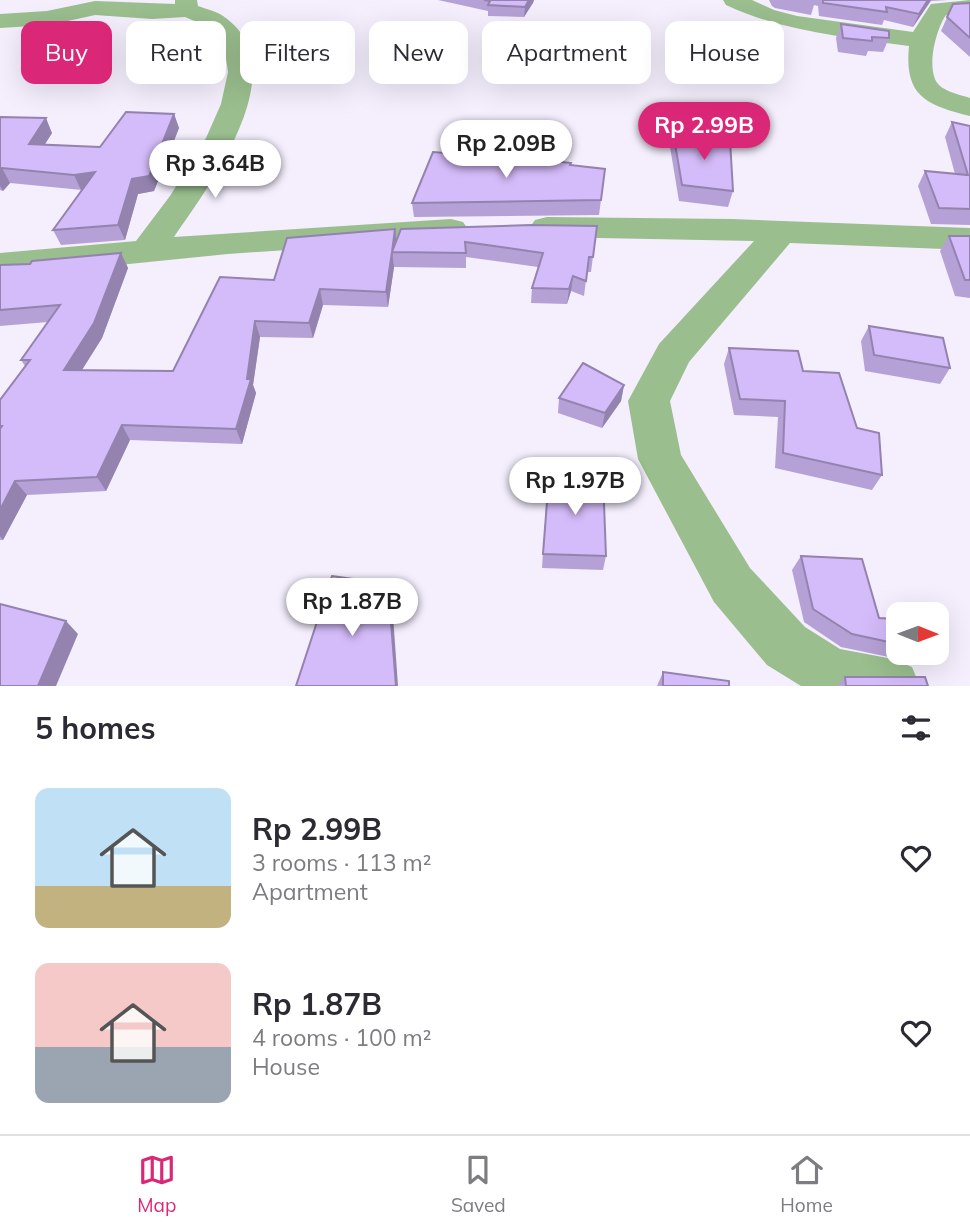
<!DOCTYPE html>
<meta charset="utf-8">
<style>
:root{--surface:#fff;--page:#f7f7f7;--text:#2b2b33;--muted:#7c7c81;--line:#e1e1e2;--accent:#db2777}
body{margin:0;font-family:Mulish,sans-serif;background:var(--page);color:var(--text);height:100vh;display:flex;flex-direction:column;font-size:26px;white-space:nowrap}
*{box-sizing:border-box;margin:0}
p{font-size:23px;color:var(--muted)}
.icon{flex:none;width:38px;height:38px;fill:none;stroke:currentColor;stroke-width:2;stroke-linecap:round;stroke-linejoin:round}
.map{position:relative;height:686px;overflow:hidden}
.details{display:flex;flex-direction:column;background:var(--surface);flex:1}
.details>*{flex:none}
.guide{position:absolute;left:21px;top:21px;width:929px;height:63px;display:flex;gap:14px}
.needle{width:46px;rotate:91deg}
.tools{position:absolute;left:886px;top:602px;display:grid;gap:14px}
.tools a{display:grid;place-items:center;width:63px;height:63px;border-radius:14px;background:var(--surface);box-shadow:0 7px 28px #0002;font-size:35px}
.price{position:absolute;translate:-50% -60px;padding:0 16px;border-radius:24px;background:#fff;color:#222;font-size:23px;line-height:46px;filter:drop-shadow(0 2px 4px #0008)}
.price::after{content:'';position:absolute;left:50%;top:42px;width:21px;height:16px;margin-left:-10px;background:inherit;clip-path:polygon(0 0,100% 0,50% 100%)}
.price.active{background:var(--accent);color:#fff}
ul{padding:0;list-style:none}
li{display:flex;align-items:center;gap:21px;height:175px;padding:0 35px}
li span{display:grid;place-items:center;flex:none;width:196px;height:140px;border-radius:14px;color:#555}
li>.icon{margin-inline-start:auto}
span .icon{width:84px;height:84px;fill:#fffc;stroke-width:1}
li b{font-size:30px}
h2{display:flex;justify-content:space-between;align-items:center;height:84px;padding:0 35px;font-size:30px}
.pill{padding:0 24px;border-radius:14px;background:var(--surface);box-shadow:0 7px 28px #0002;font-size:24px;line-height:63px}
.pill.active{background:var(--accent);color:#fff}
.tab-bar{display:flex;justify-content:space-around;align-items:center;height:98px;border-top:2px solid var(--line);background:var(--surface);font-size:19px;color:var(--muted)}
.tab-bar a{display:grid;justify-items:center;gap:4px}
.tab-bar .active{color:var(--accent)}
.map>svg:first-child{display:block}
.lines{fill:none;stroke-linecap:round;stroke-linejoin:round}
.minor{fill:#9abe8e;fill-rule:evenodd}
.wall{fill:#b6a1d6}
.shaded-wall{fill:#9483ae}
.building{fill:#d4bbf9;stroke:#9483ae;stroke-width:2}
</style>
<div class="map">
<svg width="970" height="686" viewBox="0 0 970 686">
<rect width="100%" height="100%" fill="#f4eefd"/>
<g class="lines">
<!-- minor -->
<g class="minor">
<path d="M 175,0 L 197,0 L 198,6 C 206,9 216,11 223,16 C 299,67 209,186 174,237 L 451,219 L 463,222 L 468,229 L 463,236 L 451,239 L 228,254 L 0,277 L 0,253 L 136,241 L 170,196 L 206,138 L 221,104 L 228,72 L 224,45 L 209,27 L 185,17 L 152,19 L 95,15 L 50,25 L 0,28 L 0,14 L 47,11 L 95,1 L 175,4 Z"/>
<path d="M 723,0 L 752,0 L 774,10 L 797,16 L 913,32 L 931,4 L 970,0 L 970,14 L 946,15 C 936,29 925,71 939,85 C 946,92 961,95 970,98 L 970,116 C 926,105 904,96 909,46 C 846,37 784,32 726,5 Z"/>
<path d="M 547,217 L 732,219 L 970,228 L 970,250 L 790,243 L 689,362 L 670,401 L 681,455 L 750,568 L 805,627 L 840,649 L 893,659 L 912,667 L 920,686 L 801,686 L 767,665 L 714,602 L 638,459 L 628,401 L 634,390 L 659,344 L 754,241 L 547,237 L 535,234 L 530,227 L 535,220 Z"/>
</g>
</g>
<!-- wall -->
<g class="wall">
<path d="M 438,0 L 534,0 L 524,17 L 488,16 L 488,11 Z"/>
<path d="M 769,0 L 948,0 L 931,1 L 913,27 L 884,20 L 882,25 L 819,16 L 818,6 L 814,5 L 811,15 L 775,8 L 772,6 Z"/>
<path d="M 970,3 L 970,57 L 941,31 L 953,4 Z"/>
<path d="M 841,24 L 889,38 L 883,52 L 868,51 L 866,56 L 838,52 L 836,38 Z"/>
<path d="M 174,114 L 179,128 L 154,191 L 138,194 L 125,240 L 61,245 L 53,230 L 82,190 L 10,183 L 3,191 L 0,190 L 0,117 L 52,133 L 45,144 L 100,147 Z"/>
<path d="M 952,122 L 970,126 L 970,225 L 931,224 L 918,186 L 925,171 L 955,174 L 945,137 Z"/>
<path d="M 673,132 L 733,191 L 728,207 L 679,201 L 670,147 Z"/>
<path d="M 526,160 L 605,169 L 599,215 L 414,217 L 412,203 Z"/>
<path d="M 597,226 L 591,272 L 587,272 L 584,296 L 571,291 L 567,304 L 531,303 L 532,288 L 538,267 L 466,257 L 466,268 L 394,267 L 388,307 L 323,305 L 313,338 L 260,337 L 253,385 L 256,393 L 242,444 L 130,440 L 106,491 L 27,495 L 3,540 L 0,540 L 0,400 L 25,366 L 21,360 L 48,322 L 0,326 L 0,265 L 30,264 L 121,253 L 128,268 L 102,338 L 82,370 L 173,371 L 274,280 L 395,229 L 396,241 Z"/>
<path d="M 949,236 L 970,236 L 970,298 L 955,296 L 940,251 Z"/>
<path d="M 869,326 L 950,368 L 940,384 L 865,371 L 861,341 Z"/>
<path d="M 729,348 L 803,371 L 857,428 L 882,475 L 872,490 L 775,468 L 778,417 L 734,415 L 724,364 Z"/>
<path d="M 624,385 L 621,401 L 602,428 L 558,413 L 559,398 Z"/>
<path d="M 547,491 L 606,556 L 603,570 L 542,568 Z"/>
<path d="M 801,556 L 879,618 L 898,619 L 898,653 L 911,653 L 903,660 L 841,647 L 804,622 L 792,570 Z"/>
<path d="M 663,672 L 729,686 L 657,686 Z"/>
<path d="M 845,677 L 928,686 L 837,686 Z"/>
</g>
<!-- shaded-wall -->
<g class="shaded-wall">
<path d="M 529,0 L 534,0 L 533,3 L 524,17 L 525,7 Z"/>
<path d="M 928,0 L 931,0 L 913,27 L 919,14 Z"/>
<path d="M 174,114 L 179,128 L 154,191 L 138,194 L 125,240 L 118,225 L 132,179 Z"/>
<path d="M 46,118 L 52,133 L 36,158 L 29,144 Z"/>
<path d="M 2,168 L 10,183 L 3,191 L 0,186 L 0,170 Z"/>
<path d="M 95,172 L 101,187 L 81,190 L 74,175 Z"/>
<path d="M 395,229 L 397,244 L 392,252 Z"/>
<path d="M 392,252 L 394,267 L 388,307 L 386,292 Z"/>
<path d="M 121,253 L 128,268 L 102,338 L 73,384 L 64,370 Z"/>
<path d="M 573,276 L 571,291 L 567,304 L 569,289 Z"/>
<path d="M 320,289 L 323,305 L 313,338 L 309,323 Z"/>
<path d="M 255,321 L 260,337 L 253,385 L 256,393 L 242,444 L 236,429 Z"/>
<path d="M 624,385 L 621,401 L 602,428 L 605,413 Z"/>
<path d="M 122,425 L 130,440 L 106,491 L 97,477 Z"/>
<path d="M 15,481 L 27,495 L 3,540 L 0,536 L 0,510 Z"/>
<path d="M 388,584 L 392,601 L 398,686 L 396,686 Z"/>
<path d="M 66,621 L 78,634 L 56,686 L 38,686 Z"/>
</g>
<!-- building -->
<g class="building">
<path d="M 484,0 L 529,0 L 525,7 L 488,5 L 490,1 Z"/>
<path d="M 823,0 L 928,0 L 919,14 L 886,7 L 887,12 L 823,3 Z"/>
<path d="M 970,3 L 970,38 L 947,17 L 953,4 Z"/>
<path d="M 841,24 L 889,31 L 889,38 L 872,37 L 872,41 L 843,38 Z"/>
<path d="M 126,112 L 174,114 L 149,176 L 132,179 L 118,225 L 53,230 L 95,172 L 74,175 L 2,168 L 0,170 L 0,117 L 46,118 L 29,144 L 100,147 Z"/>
<path d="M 952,122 L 970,126 L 970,209 L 939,208 L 925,171 L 968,175 Z"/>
<path d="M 673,132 L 730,140 L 733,191 L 682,185 Z"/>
<path d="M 433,152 L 526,160 L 526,155 L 553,157 L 553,161 L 571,163 L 570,165 L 605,169 L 601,200 L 412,203 Z"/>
<path d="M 531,225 L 597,226 L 593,257 L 589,257 L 586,281 L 573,276 L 569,289 L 532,288 L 543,253 L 465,242 L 466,253 L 392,252 L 386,292 L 320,289 L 309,323 L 255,321 L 247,379 L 251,379 L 236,429 L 122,425 L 97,477 L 15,481 L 0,510 L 0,429 L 2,426 L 0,426 L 0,400 L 30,360 L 21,360 L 60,305 L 0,310 L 0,265 L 30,264 L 32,261 L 121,253 L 94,323 L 64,370 L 173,371 L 220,277 L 274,280 L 287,238 L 395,229 L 392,252 L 401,229 Z"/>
<path d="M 949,236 L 970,236 L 970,280 L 965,280 Z"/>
<path d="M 869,326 L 943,338 L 950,368 L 874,355 Z"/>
<path d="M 729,348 L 798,351 L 803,371 L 839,373 L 857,428 L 879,433 L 882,475 L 783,453 L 785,401 L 740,399 Z"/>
<path d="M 583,363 L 624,385 L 605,413 L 559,398 Z"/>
<path d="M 549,476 L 603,478 L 606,556 L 543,554 Z"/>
<path d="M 801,556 L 862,559 L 879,618 L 898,619 L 898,644 L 852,634 L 813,609 Z"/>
<path d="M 332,576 L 388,584 L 396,686 L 296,686 Z"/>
<path d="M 0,604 L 66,621 L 38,686 L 0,686 Z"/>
<path d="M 663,672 L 729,681 L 729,686 L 663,686 Z"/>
<path d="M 845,677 L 925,677 L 928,686 L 846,686 Z"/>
</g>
</svg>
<div class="tools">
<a><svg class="needle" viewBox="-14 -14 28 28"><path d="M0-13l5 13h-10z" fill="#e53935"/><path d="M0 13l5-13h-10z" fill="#7c7c81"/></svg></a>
</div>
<b class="price active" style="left:704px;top:162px">Rp 2.99B</b>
<b class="price" style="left:506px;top:180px">Rp 2.09B</b>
<b class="price" style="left:215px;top:200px">Rp 3.64B</b>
<b class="price" style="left:575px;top:517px">Rp 1.97B</b>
<b class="price" style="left:352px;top:638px">Rp 1.87B</b>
<div class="guide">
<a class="pill active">Buy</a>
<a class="pill">Rent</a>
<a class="pill">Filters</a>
<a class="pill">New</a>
<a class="pill">Apartment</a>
<a class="pill">House</a>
</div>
</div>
<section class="details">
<h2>5 homes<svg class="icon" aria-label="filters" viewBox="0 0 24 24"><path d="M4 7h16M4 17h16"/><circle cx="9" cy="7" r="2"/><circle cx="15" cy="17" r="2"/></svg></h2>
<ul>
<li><span style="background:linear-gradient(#bfe0f5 70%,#c2b280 0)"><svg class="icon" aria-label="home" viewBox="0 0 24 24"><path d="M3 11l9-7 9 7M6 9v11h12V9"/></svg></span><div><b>Rp 2.99B</b><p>3 rooms · 113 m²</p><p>Apartment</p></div><svg class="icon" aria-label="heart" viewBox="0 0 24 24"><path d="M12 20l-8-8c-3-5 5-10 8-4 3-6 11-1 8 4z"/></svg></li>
<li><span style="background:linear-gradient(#f6c9c9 60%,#9aa5b1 0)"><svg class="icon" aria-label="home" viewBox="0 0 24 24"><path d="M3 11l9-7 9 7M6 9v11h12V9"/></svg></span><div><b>Rp 1.87B</b><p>4 rooms · 100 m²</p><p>House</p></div><svg class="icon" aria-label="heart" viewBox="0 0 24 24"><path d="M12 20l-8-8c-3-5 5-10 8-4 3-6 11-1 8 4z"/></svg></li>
</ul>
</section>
<nav class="tab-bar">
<a class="active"><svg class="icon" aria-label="map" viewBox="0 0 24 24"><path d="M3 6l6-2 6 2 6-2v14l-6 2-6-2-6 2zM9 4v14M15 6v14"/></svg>Map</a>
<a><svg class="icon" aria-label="saved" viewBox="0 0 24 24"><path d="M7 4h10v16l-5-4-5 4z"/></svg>Saved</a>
<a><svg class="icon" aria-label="home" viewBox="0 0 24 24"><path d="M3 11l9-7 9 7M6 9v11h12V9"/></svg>Home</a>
</nav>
